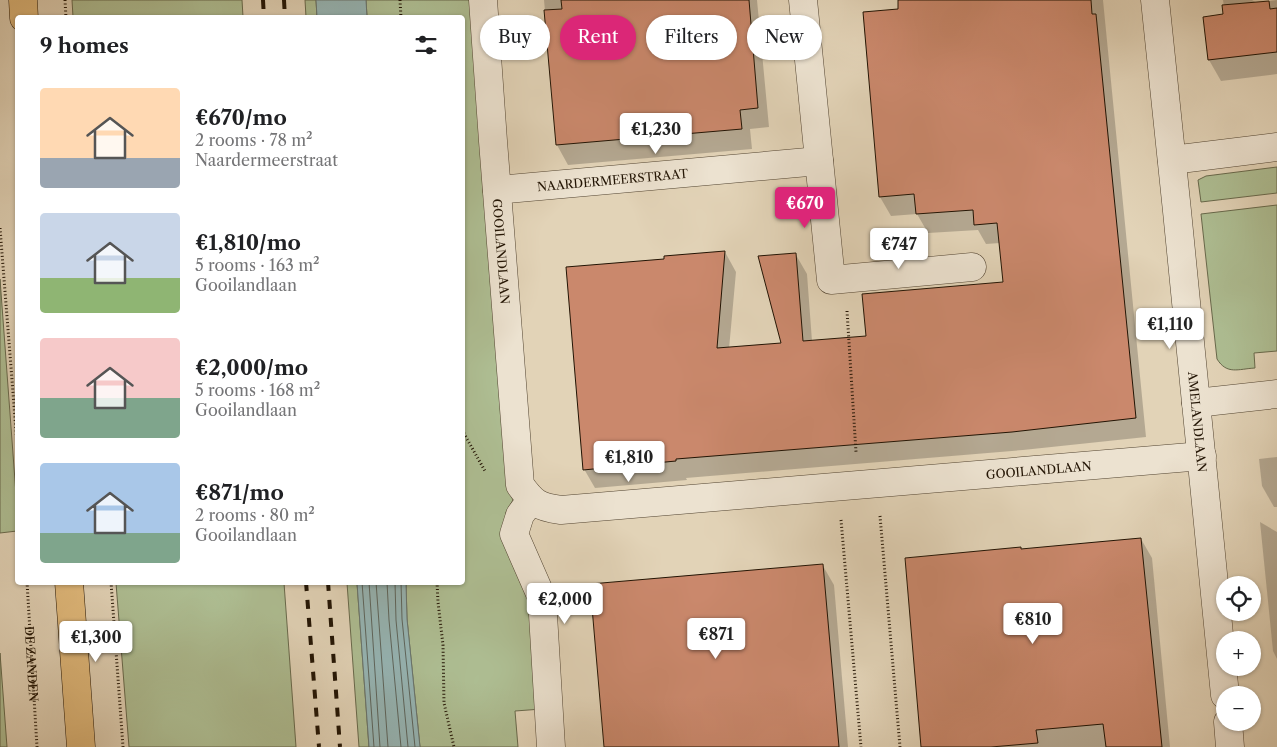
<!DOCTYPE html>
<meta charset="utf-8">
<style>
:root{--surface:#fff;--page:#f6f6f6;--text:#202124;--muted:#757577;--accent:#db2777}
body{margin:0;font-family:"Libre Caslon Text",serif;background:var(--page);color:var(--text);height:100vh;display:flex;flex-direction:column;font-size:19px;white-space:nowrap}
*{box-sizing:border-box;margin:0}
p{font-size:16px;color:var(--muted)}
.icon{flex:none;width:28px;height:28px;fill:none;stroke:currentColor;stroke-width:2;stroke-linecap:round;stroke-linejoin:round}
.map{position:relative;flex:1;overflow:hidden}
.drawer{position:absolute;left:15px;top:15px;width:450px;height:570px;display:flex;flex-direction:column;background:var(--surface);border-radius:5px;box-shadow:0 1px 4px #0004}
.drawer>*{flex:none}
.banner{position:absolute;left:480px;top:15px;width:475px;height:45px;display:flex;gap:10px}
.fabs{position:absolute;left:1216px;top:576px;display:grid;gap:10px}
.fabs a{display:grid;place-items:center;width:45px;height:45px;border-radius:50%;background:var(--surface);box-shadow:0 1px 4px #0004;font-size:25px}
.price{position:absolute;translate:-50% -42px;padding:0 11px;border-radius:5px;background:#fff;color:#222;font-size:16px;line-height:32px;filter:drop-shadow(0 1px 2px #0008)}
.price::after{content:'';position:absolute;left:50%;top:30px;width:15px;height:11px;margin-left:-8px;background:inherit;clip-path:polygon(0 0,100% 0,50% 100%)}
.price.active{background:var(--accent);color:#fff}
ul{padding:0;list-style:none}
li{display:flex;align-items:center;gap:15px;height:125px;padding:0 25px}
li span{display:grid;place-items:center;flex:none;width:140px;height:100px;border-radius:5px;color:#555}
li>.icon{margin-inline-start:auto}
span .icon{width:60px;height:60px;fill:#fffc;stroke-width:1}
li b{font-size:21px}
h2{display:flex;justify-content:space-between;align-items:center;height:60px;padding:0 25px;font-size:21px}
.pill{padding:0 18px;border-radius:22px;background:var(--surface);box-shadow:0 1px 4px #0004;font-size:18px;line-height:45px}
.pill.active{background:var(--accent);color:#fff}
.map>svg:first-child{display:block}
.green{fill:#aebe93;stroke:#68694c}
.water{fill:#96b6b6;stroke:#68756f}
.shadow{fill:#0003}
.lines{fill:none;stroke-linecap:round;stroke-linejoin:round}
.shore{stroke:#5c655d;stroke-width:1}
.building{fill:#ca886c;stroke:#221404}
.minor-casing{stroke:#524431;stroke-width:29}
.major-casing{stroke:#221404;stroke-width:29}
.path{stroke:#221404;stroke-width:3;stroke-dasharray:1 2.5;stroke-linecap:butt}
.minor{stroke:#ece2d0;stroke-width:28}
.major{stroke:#e1ba7c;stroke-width:28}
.rail{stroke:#221404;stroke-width:4;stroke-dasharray:9 9;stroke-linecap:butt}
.labels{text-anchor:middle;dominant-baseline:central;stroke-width:4;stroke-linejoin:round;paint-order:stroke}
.street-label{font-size:12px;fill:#221404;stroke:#ece2d0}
</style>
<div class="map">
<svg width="1277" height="747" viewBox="0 0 1277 747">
<rect width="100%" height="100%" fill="#e2d3b7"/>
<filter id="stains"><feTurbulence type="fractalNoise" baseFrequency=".004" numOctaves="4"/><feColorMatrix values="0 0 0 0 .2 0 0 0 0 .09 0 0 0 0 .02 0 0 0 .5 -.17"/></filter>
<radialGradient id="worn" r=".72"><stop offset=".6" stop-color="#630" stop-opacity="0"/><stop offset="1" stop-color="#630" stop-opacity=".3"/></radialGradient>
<!-- green -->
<g class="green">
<path d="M 72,0 L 242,0 L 243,17 L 73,17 Z"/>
<path d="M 305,0 L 316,0 L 317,17 L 306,17 Z"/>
<path d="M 366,0 L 470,0 L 509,491 L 513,500 L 506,512 L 505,527 L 529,586 L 542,709 L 515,711 L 518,747 L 420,747 L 407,619 L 406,583 L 462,582 L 462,18 L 367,17 Z"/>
<path d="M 1277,167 L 1277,193 L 1201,202 L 1198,180 L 1206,176 Z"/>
<path d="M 1277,205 L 1277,351 L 1254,353 L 1255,368 C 1238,369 1227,375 1217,359 L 1201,214 Z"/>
<path d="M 0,279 L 18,521 L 17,531 L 0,533 Z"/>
<path d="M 116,583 L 284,583 L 296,747 L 129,747 Z"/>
<path d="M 347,583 L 357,583 L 369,747 L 359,747 Z"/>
<path d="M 0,653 L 7,747 L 0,747 Z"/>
</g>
<!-- water -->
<g class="water">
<path d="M 316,0 L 366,0 L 367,17 L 317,17 Z"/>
<path d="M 357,583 L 406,583 L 407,619 L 420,747 L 369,747 Z"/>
</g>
<!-- shadow -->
<g class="shadow">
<path d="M 544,0 L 757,0 L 769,127 L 750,129 L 752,149 L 568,165 L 557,145 Z"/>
<path d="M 899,0 L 1103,0 L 1146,437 L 1023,450 L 686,478 L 687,480 L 595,488 L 584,469 L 665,260 L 725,252 L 736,272 L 729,349 L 783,344 L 796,255 L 807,274 L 812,341 L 868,337 L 1004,283 L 1000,243 L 986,244 L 978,230 L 928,233 L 917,214 L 891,216 L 880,197 L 900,10 Z"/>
<path d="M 1223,0 L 1252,0 L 1257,3 L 1277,0 L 1277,74 L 1221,81 L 1209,60 L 1225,15 Z"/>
<path d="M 1277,457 L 1277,507 L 1274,507 L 1262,486 L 1259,459 Z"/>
<path d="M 1260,522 L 1277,532 L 1277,659 L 1273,651 Z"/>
<path d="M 1141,539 L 1152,558 L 1170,747 L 923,747 L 1021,550 Z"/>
<path d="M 823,566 L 834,585 L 848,747 L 605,747 Z"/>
</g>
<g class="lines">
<!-- shore -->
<g class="shore">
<path d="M 362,582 L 374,747"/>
<path d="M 369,582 L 380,747"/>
<path d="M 376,582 L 388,747"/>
<path d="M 387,582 L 389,620 L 401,747"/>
<path d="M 395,582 L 396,620 L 408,747"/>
<path d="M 401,582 L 402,619 L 415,747"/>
</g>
</g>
<!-- building -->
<g class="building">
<path d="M 561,0 L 749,0 L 758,108 L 740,110 L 742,129 L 556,145 L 544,10 L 562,9 Z"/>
<path d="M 898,0 L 1091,0 L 1092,14 L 1096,14 L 1136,418 L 1012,432 L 676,459 L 676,461 L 583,470 L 566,267 L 664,259 L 664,256 L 725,251 L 717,348 L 781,343 L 758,256 L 796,253 L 803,341 L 866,336 L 862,294 L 1003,282 L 997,223 L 974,225 L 973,210 L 916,214 L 914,194 L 879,197 L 863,12 L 898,9 Z"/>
<path d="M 1269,1 L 1270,9 L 1277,8 L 1277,52 L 1208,60 L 1203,17 L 1223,14 L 1222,5 Z"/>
<path d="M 1141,538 L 1162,747 L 1106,747 L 1103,724 L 1036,730 L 1038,743 L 991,747 L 921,747 L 905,558 L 1021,547 L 1021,549 L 1086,543 Z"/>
<path d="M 823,564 L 839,747 L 604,747 L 590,584 Z"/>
</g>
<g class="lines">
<defs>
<g id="minor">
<path id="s2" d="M 483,0 L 493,141 L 520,485 C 533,503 538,507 561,510 L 1202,456"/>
<path d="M 803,0 L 831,280 L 972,267"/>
<path id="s3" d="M 1155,0 L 1177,211 L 1225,695"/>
<path d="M 1172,160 L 1277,147"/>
<path id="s4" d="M 497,190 L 819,161"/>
<path d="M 1196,403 L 1277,394"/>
<path d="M 531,500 L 520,515 L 514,534 L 542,598 L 551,747"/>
<path d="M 1228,722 L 1230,747"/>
</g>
<g id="major">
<path d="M 23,0 L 24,18"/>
<path d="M 69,582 L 81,747"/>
</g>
</defs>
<!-- minor casing -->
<use href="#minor" class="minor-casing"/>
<!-- major casing -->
<use href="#major" class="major-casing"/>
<!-- path -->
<g class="path">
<path d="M 65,0 L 66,18"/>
<path d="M 400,0 L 401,18"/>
<path d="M 0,228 L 18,456"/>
<path d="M 847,311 L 856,452"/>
<path d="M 462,430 L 485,471"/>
<path d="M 880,516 L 900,747"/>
<path d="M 841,520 L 861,747"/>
<path id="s1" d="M 27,582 L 37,747"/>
<path d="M 111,582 L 123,747"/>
<path d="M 437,582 L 438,602 L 443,645 L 444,703 L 454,747"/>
</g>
<!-- minor -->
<use href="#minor" class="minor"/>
<!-- major -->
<use href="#major" class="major"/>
<!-- rail -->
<g class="rail">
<path d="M 263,0 L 264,18"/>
<path d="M 284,0 L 285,18"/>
<path d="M 306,582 L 319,747"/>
<path d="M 328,582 L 340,747"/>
</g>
</g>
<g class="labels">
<!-- street labels -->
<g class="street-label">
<text stroke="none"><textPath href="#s4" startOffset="116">NAARDERMEERSTRAAT</textPath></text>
<text stroke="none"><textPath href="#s2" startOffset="252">GOOILANDLAAN</textPath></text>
<text stroke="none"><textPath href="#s3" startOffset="424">AMELANDLAAN</textPath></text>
<text stroke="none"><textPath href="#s2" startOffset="1016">GOOILANDLAAN</textPath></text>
<text stroke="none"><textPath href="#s1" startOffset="82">DE ZANDEN</textPath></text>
</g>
</g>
<rect width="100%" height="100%" filter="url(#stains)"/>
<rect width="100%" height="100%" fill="url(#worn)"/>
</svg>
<div class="fabs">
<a><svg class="icon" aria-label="locate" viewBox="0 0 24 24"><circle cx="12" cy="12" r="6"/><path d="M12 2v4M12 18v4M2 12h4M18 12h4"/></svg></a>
<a>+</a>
<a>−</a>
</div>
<b class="price" style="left:656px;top:155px">€1,230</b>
<b class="price active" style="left:805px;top:229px">€670</b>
<b class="price" style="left:899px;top:270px">€747</b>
<b class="price" style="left:1170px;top:350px">€1,110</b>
<b class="price" style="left:629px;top:483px">€1,810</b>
<b class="price" style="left:565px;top:625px">€2,000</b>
<b class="price" style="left:1033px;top:645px">€810</b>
<b class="price" style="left:716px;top:660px">€871</b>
<b class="price" style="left:96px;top:663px">€1,300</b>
<div class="banner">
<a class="pill">Buy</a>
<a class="pill active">Rent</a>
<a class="pill">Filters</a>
<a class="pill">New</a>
</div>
<section class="drawer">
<h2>9 homes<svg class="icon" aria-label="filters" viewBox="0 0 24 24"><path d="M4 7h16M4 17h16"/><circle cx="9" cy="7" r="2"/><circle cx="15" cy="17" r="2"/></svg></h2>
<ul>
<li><span style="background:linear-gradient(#ffd9b3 70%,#9aa5b1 0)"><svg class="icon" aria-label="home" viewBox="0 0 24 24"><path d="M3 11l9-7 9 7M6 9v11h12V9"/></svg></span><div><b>€670/mo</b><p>2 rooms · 78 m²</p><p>Naardermeerstraat</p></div></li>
<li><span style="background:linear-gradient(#c9d6e8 65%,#8fb573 0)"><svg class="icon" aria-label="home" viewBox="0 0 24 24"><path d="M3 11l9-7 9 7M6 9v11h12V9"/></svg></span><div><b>€1,810/mo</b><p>5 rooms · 163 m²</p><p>Gooilandlaan</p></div></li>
<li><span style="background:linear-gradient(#f6c9c9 60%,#7fa58c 0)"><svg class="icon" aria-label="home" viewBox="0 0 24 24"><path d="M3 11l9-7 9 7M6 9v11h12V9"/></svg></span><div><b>€2,000/mo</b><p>5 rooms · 168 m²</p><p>Gooilandlaan</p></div></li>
<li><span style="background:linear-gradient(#a9c7e8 70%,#7fa58c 0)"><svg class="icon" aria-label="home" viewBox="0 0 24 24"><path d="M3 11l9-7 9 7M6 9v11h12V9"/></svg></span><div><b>€871/mo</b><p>2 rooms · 80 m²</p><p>Gooilandlaan</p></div></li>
</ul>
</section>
</div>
